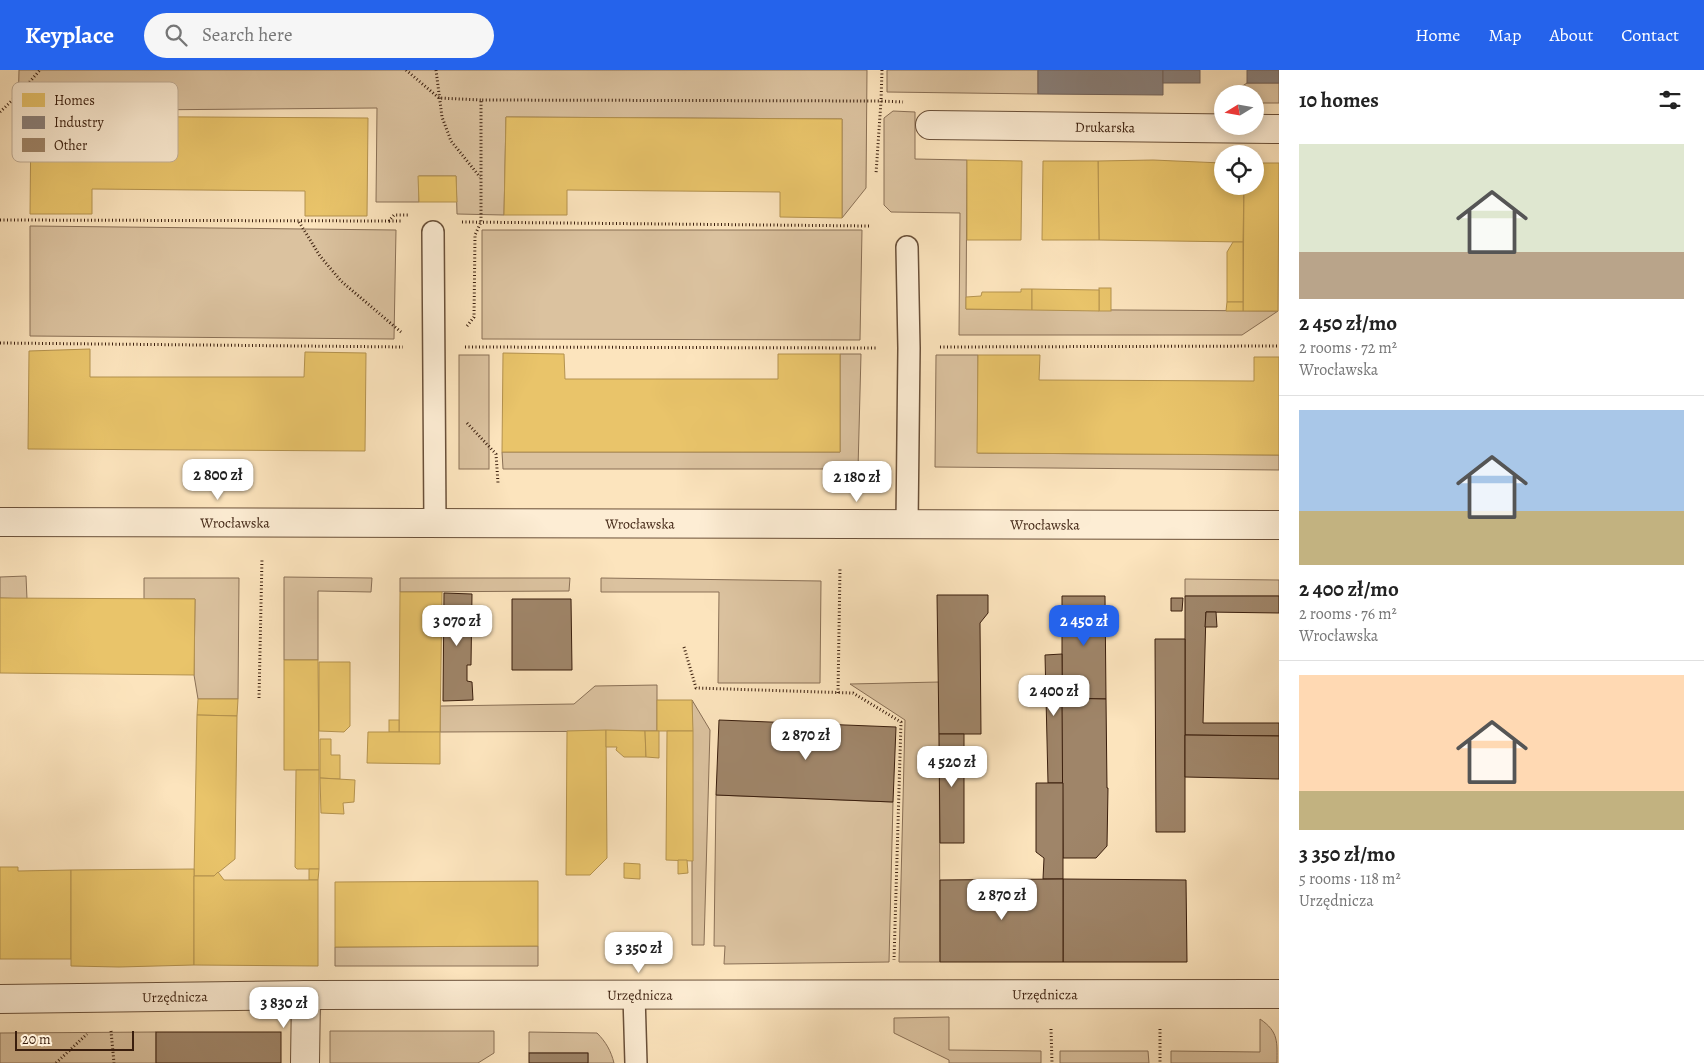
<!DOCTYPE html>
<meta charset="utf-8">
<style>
:root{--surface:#fff;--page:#f6f6f6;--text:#222;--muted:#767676;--line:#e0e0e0;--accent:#2563eb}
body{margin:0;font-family:Alegreya,serif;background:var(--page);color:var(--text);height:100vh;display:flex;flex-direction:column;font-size:19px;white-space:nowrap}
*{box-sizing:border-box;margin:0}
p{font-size:16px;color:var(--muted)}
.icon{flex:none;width:28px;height:28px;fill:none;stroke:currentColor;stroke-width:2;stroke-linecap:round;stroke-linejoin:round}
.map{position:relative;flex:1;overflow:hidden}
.drawer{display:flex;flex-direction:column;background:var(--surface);width:425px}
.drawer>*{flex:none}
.needle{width:32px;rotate:259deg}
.fabs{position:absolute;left:1214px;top:15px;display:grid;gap:10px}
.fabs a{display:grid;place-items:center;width:50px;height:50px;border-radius:50%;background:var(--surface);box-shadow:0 2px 12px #0003;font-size:25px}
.scale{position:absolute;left:15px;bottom:12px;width:119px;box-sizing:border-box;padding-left:5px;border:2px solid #3a1e0d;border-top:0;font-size:14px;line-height:18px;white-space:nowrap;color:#3a1e0d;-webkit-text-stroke:4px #fdedd4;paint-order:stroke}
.price{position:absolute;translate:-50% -42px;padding:0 11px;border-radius:10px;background:#fff;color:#222;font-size:16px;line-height:32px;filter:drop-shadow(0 1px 2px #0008)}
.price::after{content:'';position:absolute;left:50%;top:30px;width:15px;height:11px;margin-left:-8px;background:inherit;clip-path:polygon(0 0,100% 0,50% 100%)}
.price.on{background:var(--accent);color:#fff}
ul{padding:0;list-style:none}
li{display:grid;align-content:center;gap:10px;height:265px;padding:0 20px}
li+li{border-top:1px solid var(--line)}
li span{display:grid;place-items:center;height:155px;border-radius:0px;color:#555}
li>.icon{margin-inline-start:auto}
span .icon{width:90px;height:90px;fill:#fffc;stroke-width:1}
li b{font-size:21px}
h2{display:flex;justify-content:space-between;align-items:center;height:60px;padding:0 20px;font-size:21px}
header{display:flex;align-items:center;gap:30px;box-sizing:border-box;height:70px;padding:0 25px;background:var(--accent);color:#fff}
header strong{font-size:24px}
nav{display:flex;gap:28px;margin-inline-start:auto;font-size:18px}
.search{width:350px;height:45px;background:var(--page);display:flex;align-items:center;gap:12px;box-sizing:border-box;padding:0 18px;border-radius:28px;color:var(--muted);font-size:19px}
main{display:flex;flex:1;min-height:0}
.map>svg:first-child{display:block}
.green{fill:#dbc29f;stroke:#8a7056}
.homes{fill:#e9c46a;stroke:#b4924e}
.industry{fill:#8a817c;stroke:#72635b}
.building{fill:#9f8569;stroke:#3a1e0d}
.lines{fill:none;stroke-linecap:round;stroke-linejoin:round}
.service-casing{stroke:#6a5039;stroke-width:24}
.minor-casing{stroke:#6a5039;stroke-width:30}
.path{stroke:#3a1e0d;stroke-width:3;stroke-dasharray:1 2.5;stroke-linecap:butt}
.service{stroke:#fdedd4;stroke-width:21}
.minor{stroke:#fdedd4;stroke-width:28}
.labels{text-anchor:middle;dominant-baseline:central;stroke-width:5;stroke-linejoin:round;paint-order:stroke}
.street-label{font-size:14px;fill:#3a1e0d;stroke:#fdedd4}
.key{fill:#fdedd4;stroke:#c2af98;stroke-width:1}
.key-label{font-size:14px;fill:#3a1e0d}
</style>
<header>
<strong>Keyplace</strong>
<div class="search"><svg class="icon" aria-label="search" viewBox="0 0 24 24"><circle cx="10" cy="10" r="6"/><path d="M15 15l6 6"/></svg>Search here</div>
<nav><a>Home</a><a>Map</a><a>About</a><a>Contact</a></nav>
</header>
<main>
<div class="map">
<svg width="1279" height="993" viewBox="0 0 1279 993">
<rect width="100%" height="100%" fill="#fce4bd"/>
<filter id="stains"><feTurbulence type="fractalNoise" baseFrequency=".004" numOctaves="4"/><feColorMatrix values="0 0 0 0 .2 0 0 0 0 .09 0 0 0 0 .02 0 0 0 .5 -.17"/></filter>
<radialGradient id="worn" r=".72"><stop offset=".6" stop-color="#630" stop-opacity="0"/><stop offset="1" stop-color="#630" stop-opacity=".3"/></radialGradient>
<!-- green -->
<g class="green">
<path d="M 19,0 L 867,0 L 866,118 L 842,148 L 842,49 L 506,47 L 504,145 L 457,144 L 456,106 L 419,106 L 419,132 L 376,132 L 377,38 L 18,41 Z"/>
<path d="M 887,0 L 1038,0 L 1038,24 L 887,22 Z"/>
<path d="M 1247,13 L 1279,13 L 1279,33 L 1255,33 L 1255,24 L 1241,24 L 1241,17 Z"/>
<path d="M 893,41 L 915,42 L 915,89 L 967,90 L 966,239 L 1278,241 L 1242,265 L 959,265 L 960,143 L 891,142 L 884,135 L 884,48 Z"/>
<path d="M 30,156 L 396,160 L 394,269 L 30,266 Z"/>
<path d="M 482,160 L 862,160 L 860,270 L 482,269 Z"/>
<path d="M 840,284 L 861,284 L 858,399 L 503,399 L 502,382 L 840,382 Z"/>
<rect x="459" y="285" width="30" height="114"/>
<path d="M 936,285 L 978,285 L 978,383 L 1279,385 L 1279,400 L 935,397 Z"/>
<path d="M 26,506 L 27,529 L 0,528 L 0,507 Z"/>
<path d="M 284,507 L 372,508 L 371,522 L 318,521 L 318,590 L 284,590 Z"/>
<path d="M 144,508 L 239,508 L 238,629 L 198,629 L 194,605 L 195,529 L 144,529 Z"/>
<path d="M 400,508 L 570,508 L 569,521 L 400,522 Z"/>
<path d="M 601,508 L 821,511 L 820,613 L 718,613 L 719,522 L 601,522 Z"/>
<path d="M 1185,509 L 1279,510 L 1279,526 L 1185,526 Z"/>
<path d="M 939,612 L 940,892 L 899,892 L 905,650 L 850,614 Z"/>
<path d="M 657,615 L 657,661 L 440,662 L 440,636 L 574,634 L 595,616 Z"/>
<path d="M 692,630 L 710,660 L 704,875 L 692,875 Z"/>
<path d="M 716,725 L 893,732 L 889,892 L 724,894 L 725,876 L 714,876 Z"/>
<path d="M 538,876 L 538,896 L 335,896 L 335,877 Z"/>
<path d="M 949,947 L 949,980 L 1041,981 L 1041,993 L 949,993 L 949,990 L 894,963 L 894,948 Z"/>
<path d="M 1260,949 C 1279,962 1277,972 1277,993 L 1171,993 L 1171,981 L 1260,982 Z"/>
<path d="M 330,961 L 494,961 L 494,983 L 478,993 L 330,993 Z"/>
<path d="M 156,962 L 156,993 L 0,993 L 0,963 Z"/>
<path d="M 529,962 L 597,963 C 606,972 611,981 614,993 L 588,993 L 588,983 L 529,983 Z"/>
<path d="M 1060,981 L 1148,981 L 1149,993 L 1060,993 Z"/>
</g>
<!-- homes -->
<g class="homes">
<path d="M 31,46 L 368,48 L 367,146 L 305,146 L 305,121 L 92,119 L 92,144 L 30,144 Z"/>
<path d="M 506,47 L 842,49 L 842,148 L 780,147 L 780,122 L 567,120 L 567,145 L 504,145 Z"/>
<path d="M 967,90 L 1022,91 L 1021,170 L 967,170 Z"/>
<path d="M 1153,90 L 1222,93 L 1222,116 L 1244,116 L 1243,172 L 1099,170 L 1098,91 Z"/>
<path d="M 1043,91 L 1098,91 L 1099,170 L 1042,170 Z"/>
<path d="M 1255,93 L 1279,93 L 1278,241 L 1243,241 L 1244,116 L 1255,116 Z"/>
<path d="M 418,106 L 456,106 L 457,132 L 419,132 Z"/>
<path d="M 1233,172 L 1243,172 L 1243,232 L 1227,232 L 1227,182 Z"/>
<rect x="1099" y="218" width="12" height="23"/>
<path d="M 1021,219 L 1032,219 L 1032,240 L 966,239 L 966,227 L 981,226 L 982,222 L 1021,222 Z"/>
<path d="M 1032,219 L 1099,220 L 1099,241 L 1032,240 Z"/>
<path d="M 1227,232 L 1243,232 L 1243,241 L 1226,241 Z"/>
<path d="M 90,279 L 90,307 L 304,307 L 305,282 L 366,283 L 365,381 L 28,379 L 29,281 Z"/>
<path d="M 503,283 L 564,284 L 565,309 L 778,309 L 778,284 L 840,284 L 840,382 L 502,382 Z"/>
<path d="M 978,285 L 1040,285 L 1039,310 L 1254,311 L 1254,287 L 1279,287 L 1279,385 L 977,383 Z"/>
<path d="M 400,522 L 442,522 L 440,662 L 399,662 Z"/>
<path d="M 0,528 L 195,529 L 194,605 L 0,603 Z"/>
<path d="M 284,590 L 318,590 L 319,700 L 284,700 Z"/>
<path d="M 319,592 L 350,592 L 350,656 L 344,662 L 319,661 Z"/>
<path d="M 198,629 L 238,629 L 237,646 L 197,645 Z"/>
<path d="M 657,630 L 692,630 L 693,661 L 657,661 Z"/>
<path d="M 197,645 L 237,646 L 235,789 L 214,806 L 194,806 Z"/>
<rect x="389" y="650" width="10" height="12"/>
<path d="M 606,660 L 607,788 L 590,805 L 566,805 L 567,661 Z"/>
<path d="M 606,660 L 645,661 L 646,687 L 624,687 L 616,680 L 617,677 L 606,677 Z"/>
<path d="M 645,661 L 659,661 L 659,688 L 646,687 Z"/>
<path d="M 667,661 L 693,661 L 693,791 L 666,790 Z"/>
<path d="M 368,662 L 440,662 L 440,694 L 367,693 Z"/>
<path d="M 320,669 L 331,669 L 331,685 L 340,685 L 340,709 L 320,708 Z"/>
<path d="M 296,700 L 319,700 L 319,799 L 297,799 L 295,797 Z"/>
<path d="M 320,708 L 355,710 L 354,732 L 343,733 L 344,744 L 321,743 Z"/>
<path d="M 678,790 L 687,790 L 688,803 L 678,804 Z"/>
<path d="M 624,793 L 640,794 L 640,809 L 624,808 Z"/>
<path d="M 0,797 L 18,797 L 18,801 L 71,800 L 71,889 L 0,889 Z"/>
<path d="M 194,799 L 194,895 L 119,897 L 71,896 L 71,800 Z"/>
<path d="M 309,799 L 319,799 L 318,810 L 309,810 Z"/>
<path d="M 218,802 L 224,810 L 318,810 L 318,896 L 194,895 L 194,806 L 214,806 Z"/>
<path d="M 538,811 L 538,876 L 335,877 L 335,812 Z"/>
</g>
<!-- industry -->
<g class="industry">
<path d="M 1038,0 L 1163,0 L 1163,25 L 1038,24 Z"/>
<rect x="1163" y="0" width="37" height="13"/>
<rect x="1247" y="0" width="32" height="13"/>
</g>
<!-- building -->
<g class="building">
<path d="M 444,523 L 472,524 L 471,595 L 467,595 L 467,611 L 472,612 L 473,630 L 443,631 Z"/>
<path d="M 937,525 L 988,525 L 988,543 L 980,553 L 981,664 L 939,664 Z"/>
<path d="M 1062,526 L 1105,526 L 1106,629 L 1062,628 Z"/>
<path d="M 1185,526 L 1279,526 L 1279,543 L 1206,542 L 1203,653 L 1279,653 L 1279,666 L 1185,665 Z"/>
<path d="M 1171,528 L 1183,528 L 1182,541 L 1171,541 Z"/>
<path d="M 512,529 L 571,529 L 572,600 L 512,600 Z"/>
<path d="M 1206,542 L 1216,542 L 1217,557 L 1205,557 Z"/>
<path d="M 1155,569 L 1185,569 L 1185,762 L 1156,762 Z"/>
<path d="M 1062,584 L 1063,713 L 1048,713 L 1045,585 Z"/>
<path d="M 1062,628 L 1106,629 L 1107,718 L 1108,718 L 1107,776 L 1096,788 L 1063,788 Z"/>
<path d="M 719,650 L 896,657 L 893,732 L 716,725 Z"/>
<path d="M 939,664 L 964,664 L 964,773 L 940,773 Z"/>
<path d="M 1185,665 L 1279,666 L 1279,709 L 1185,707 Z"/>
<path d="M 1036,713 L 1063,713 L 1063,809 L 1043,809 L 1044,788 L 1036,782 Z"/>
<path d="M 1063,809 L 1186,810 L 1187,892 L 1063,892 Z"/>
<path d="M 1063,809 L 1063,892 L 940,892 L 940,810 Z"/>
<rect x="156" y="962" width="125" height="31"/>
<rect x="529" y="983" width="59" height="10"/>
</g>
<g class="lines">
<defs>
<g id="service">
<path d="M 433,162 L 435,453"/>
<path d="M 907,177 L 909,278 L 907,454"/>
<path d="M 634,925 L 636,993"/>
</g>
<g id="minor">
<path id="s1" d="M 930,55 L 1279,59"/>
<path id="s2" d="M 0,452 L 1279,455"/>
<path id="s3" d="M 0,929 L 306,925 L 1279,924"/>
<path d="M 305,993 L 306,925"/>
</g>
</defs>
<!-- service casing -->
<use href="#service" class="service-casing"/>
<!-- minor casing -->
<use href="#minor" class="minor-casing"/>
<!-- path -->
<g class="path">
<path d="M 406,0 L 439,28 L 481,30"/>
<path d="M 436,0 L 442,47 L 451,71 L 480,107"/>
<path d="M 882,0 L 881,31 L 903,32"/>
<path d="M 0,42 L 20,23 L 40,0"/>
<path d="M 0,150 L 389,151 L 394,145 L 408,145"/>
<path d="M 389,151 L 403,151"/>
<path d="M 299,152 L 320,186 L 341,211 L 401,262"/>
<path d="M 462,152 L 869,156"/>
<path d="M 467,256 L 474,247 L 475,165 L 481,152 L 481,30 L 881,31 L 876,104"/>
<path d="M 0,273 L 403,277"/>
<path d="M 465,277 L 878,278"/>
<path d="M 940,277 L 1279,276"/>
<path d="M 467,353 L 496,384 L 498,413"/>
<path d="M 684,577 L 696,618 L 853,623 L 901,652 L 894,890"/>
<path d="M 838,623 L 840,498"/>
<path d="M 259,628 L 262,488"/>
<path d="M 1051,959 L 1052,993"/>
<path d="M 1160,959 L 1160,993"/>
<path d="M 111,961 L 114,993"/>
<path d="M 56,993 L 87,964"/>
</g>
<!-- service -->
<use href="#service" class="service"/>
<!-- minor -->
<use href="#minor" class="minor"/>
</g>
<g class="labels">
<!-- street labels -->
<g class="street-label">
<text stroke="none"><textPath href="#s1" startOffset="175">Drukarska</textPath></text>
<text stroke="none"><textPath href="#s2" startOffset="235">Wrocławska</textPath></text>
<text stroke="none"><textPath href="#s2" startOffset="640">Wrocławska</textPath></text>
<text stroke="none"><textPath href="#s2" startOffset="1045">Wrocławska</textPath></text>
<text stroke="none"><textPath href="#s3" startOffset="1045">Urzędnicza</textPath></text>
<text stroke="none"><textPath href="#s3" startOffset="640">Urzędnicza</textPath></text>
<text stroke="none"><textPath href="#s3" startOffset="175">Urzędnicza</textPath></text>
</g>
</g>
<!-- legend -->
<rect x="12" y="12" width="166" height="80" rx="8" class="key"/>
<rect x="22" y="23" width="23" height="14" fill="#e9c46a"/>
<rect x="22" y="46" width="23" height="13" fill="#8a817c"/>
<rect x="22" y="68" width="23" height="14" fill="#9f8569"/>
<g class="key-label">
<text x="54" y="35">Homes</text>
<text x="54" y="57">Industry</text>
<text x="54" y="80">Other</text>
</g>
<rect width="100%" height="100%" filter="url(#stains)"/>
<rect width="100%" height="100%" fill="url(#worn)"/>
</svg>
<div class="fabs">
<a><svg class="needle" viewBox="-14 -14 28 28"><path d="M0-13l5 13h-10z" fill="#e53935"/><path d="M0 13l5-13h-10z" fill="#767676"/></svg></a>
<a><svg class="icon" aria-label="locate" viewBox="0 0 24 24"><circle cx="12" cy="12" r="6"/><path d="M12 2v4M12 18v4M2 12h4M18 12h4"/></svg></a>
</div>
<div class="scale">20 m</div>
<b class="price" style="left:218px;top:431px">2 800 zł</b>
<b class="price" style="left:857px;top:433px">2 180 zł</b>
<b class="price" style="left:457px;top:577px">3 070 zł</b>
<b class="price on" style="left:1084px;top:577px">2 450 zł</b>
<b class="price" style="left:1054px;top:647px">2 400 zł</b>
<b class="price" style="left:806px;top:691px">2 870 zł</b>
<b class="price" style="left:952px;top:718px">4 520 zł</b>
<b class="price" style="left:1002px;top:851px">2 870 zł</b>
<b class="price" style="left:639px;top:904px">3 350 zł</b>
<b class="price" style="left:284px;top:959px">3 830 zł</b>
</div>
<section class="drawer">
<h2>10 homes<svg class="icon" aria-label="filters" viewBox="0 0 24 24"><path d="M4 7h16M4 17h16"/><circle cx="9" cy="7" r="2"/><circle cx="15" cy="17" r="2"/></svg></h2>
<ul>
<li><span style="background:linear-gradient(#dfe7d0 70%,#b9a48a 0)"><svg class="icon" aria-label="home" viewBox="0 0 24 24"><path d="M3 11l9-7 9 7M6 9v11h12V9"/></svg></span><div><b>2 450 zł/mo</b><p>2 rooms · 72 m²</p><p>Wrocławska</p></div></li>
<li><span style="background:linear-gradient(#a9c7e8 65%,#c2b280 0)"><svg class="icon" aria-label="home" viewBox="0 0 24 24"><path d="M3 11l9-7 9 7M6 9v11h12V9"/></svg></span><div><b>2 400 zł/mo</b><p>2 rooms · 76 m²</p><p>Wrocławska</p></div></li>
<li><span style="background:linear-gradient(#ffd9b3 75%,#c2b280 0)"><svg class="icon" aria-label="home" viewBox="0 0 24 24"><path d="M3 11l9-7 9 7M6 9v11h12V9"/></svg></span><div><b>3 350 zł/mo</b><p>5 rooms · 118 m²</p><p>Urzędnicza</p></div></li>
</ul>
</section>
</main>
